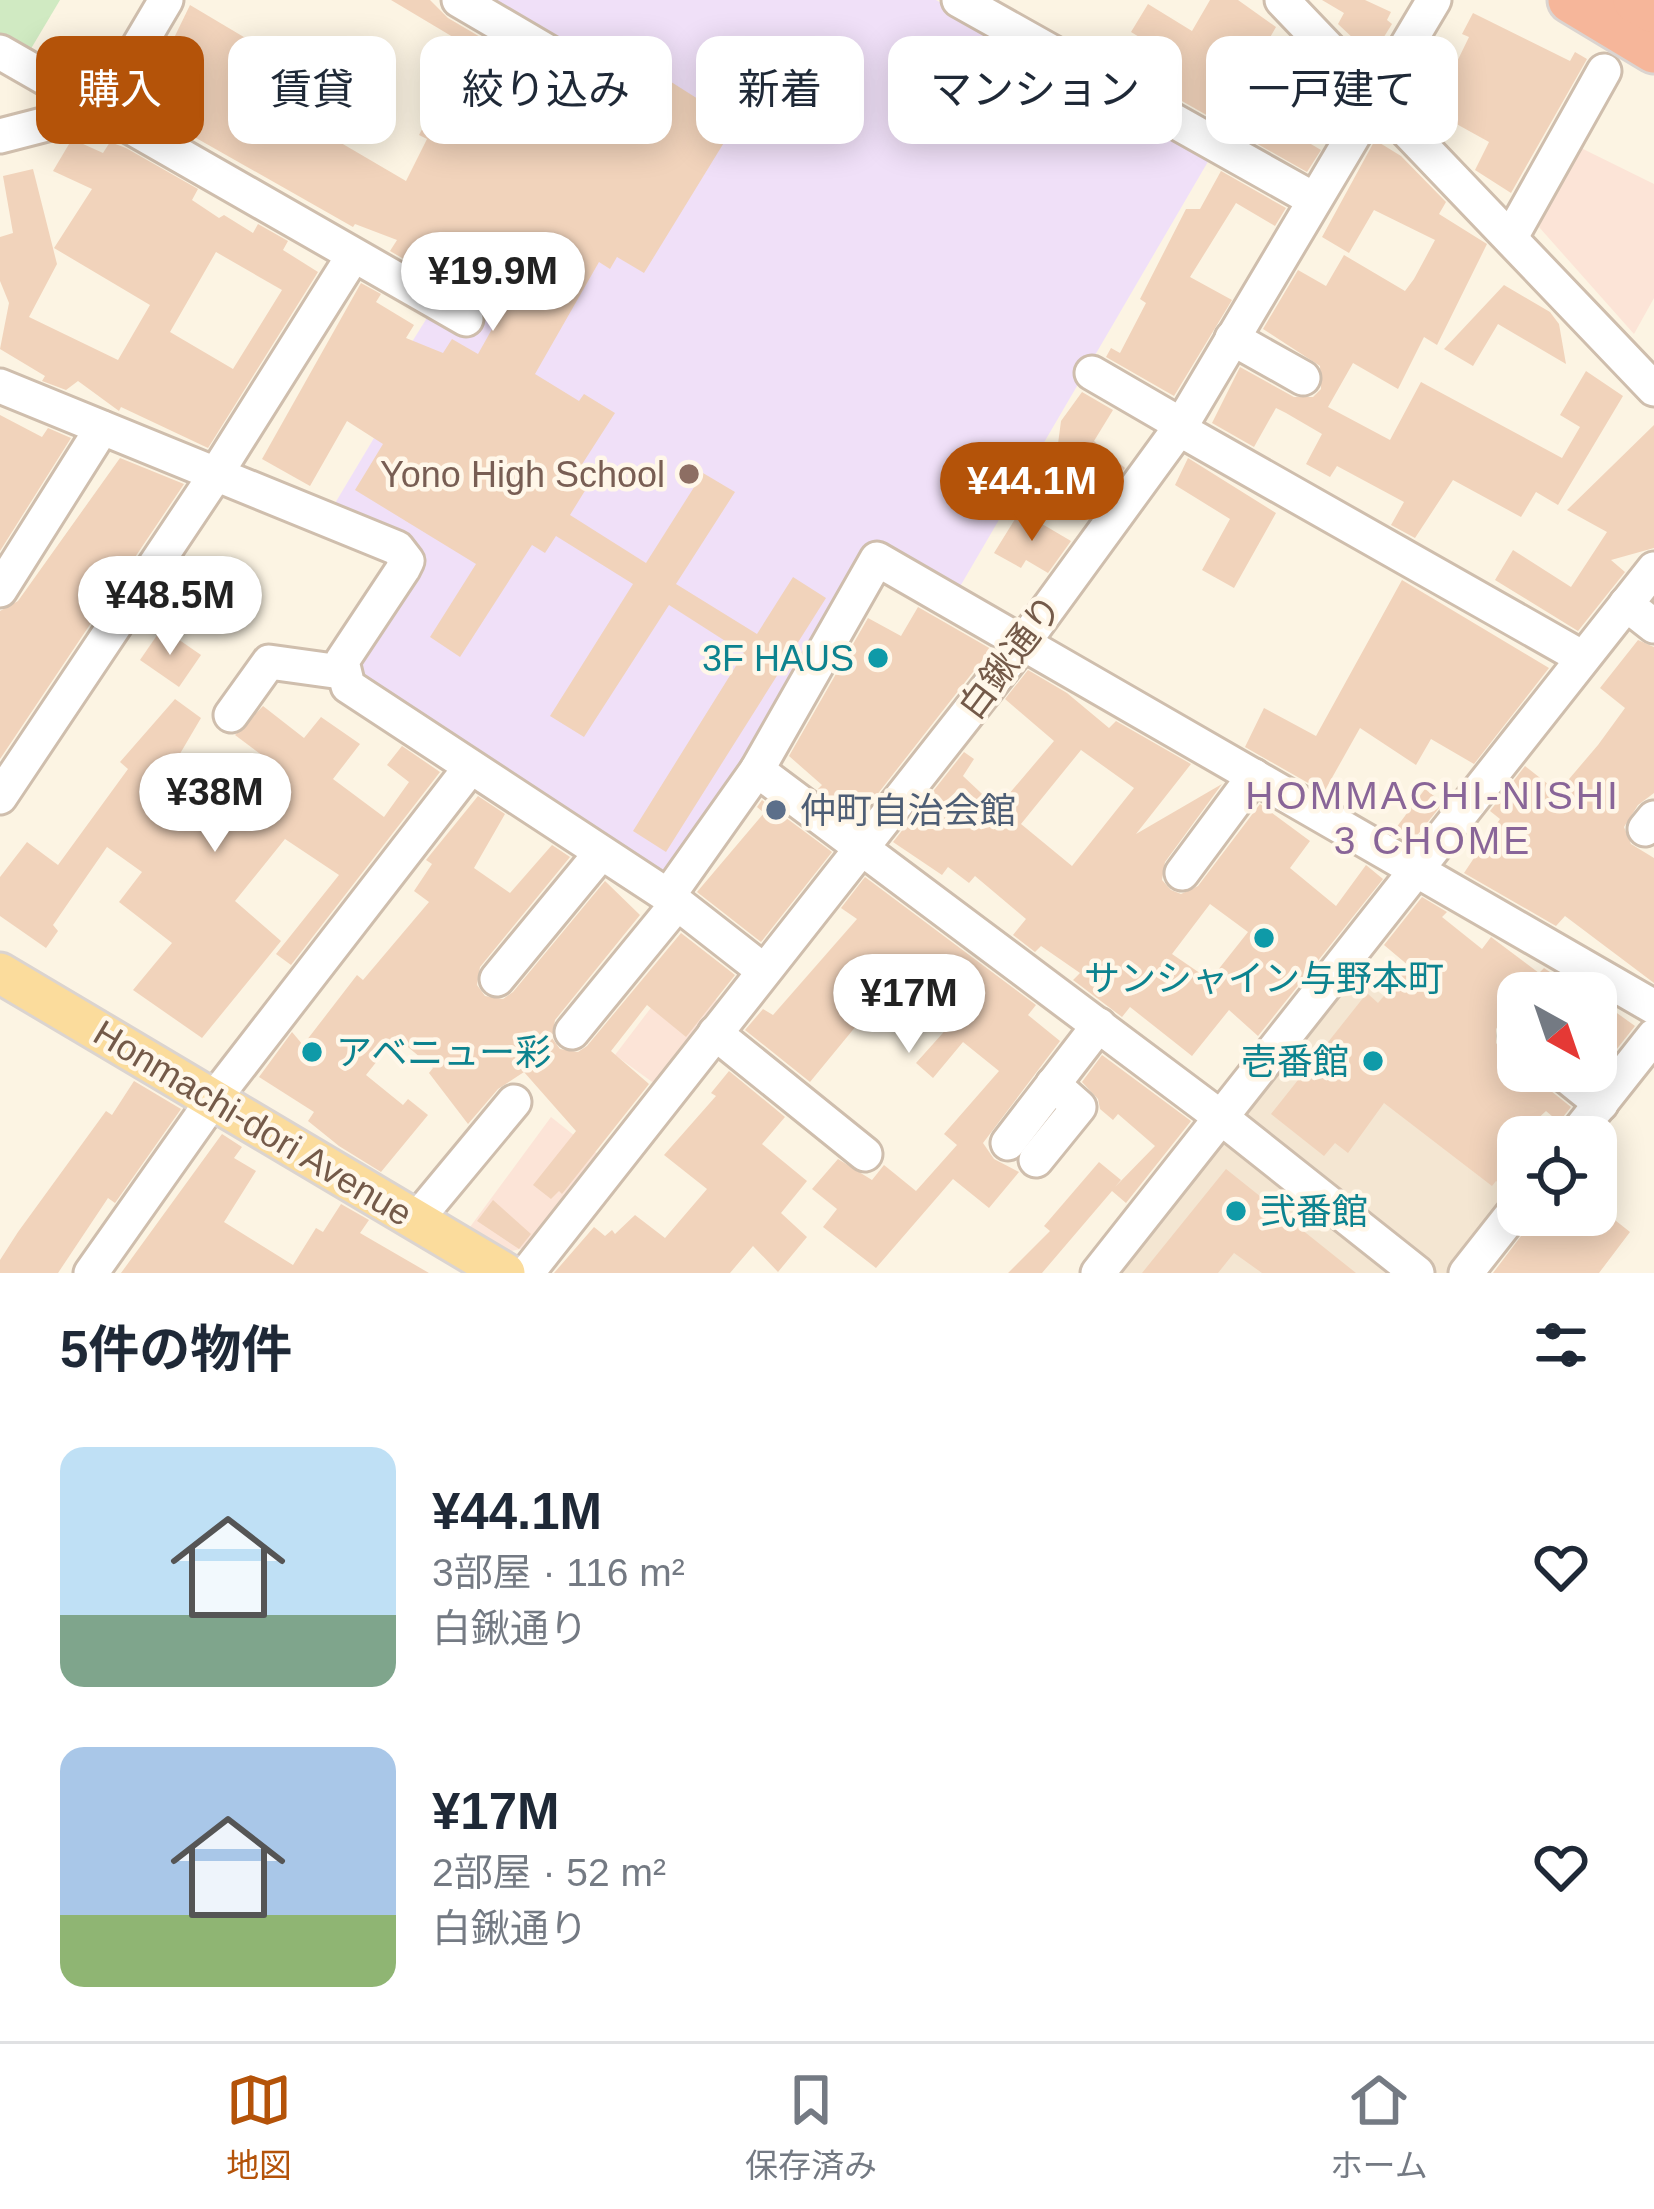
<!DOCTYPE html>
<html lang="ja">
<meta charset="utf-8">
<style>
:root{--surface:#fff;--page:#f6f6f7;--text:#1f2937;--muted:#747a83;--line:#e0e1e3;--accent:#b45309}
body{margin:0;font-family:Helvetica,"Noto Sans JP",sans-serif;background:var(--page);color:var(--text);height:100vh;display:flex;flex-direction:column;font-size:45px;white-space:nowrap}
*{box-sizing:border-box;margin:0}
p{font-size:39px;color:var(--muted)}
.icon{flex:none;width:66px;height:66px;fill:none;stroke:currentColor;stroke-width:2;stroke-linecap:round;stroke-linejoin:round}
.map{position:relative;height:1273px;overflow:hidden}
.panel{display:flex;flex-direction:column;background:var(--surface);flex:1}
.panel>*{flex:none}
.guide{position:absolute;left:36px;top:36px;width:1584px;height:108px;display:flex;gap:24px}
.needle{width:78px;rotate:140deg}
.tools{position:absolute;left:1497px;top:972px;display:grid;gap:24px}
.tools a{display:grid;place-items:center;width:120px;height:120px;border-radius:24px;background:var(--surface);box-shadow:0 6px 30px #0003;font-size:60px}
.price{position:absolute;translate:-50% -102px;padding:0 27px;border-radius:42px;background:#fff;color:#222;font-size:39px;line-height:78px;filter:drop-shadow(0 3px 6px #0008)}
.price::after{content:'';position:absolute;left:50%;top:72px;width:36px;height:27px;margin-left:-18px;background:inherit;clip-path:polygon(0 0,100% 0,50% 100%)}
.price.active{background:var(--accent);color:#fff}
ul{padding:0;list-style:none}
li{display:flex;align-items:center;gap:36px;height:300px;padding:0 60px}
li span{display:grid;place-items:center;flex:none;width:336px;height:240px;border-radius:24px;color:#555}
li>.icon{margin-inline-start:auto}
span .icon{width:144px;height:144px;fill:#fffc;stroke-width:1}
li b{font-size:51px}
h2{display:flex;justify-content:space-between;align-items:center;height:144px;padding:0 60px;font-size:51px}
.tag{padding:0 42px;border-radius:24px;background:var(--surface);box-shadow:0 6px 30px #0003;font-size:42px;line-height:108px}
.tag.active{background:var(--accent);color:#fff}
.tab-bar{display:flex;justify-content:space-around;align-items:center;height:168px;border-top:3px solid var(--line);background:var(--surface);font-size:33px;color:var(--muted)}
.tab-bar a{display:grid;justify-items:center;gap:6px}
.tab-bar .active{color:var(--accent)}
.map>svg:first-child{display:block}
.residential{fill:#f4e6d2}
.commercial{fill:#fce4d7}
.education{fill:#f0e0f8}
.green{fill:#d0eac2}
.building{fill:#f1d3bb;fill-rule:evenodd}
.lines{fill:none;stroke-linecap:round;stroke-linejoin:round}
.minor-casing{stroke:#cfbead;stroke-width:39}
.major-casing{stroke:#dbd4d0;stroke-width:45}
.highway-casing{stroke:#dbd4d0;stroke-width:51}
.minor{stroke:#fff;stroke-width:33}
.major{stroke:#fbdc9c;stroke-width:39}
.highway{stroke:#f6b69a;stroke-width:45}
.education-dot{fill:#8d6e63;stroke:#fff7e9;stroke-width:4.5}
.culture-dot{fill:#0f9aa8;stroke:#fff7e9;stroke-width:4.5}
.service-dot{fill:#5c6f8a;stroke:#fff7e9;stroke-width:4.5}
.labels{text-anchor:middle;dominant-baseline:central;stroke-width:9;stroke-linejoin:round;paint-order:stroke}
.education-label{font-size:36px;fill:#785e54;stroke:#fff7e9;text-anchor:end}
.street-label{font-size:36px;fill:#745a49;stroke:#fff7e9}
.culture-label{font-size:36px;fill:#0d838f;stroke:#fff7e9;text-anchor:end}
.service-label{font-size:36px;fill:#4e5e75;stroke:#fff7e9;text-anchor:start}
.neighbourhood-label{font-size:39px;letter-spacing:3px;fill:#896598;stroke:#fff7e9}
</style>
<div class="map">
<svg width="1654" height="1273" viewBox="0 0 1654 1273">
<rect width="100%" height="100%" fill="#fcf4e3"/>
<!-- residential -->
<path class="residential" d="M 1351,970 L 1562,1136 L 1518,1137 L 1518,1191 L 1453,1273 L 1108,1273 Z"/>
<!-- commercial -->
<g class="commercial">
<path d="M 1577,146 L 1654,184 L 1654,298 L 1634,334 L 1539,227 Z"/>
<path d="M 679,971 L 719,1002 L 655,1084 L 615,1055 Z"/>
<path d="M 551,1117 L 599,1155 L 525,1248 L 511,1251 L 470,1227 Z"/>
</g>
<!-- education -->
<path class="education" d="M 479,0 L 936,0 L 1213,153 L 958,590 L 878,544 L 754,757 L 659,880 L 357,679 L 354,662 L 425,556 L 421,549 L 331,510 L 374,438 L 359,427 L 430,313 L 467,334 L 611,78 Z"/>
<!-- green -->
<path class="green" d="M 0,0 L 60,0 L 29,52 L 0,35 Z"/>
<!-- building -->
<g class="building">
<path d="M 391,0 L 430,0 L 448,18 L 589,101 L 609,100 L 633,113 L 657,73 L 736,123 L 644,273 L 617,257 L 610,269 L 599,262 L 535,374 L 579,401 L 584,394 L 615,413 L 572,480 L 586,489 L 570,515 L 646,563 L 703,473 L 735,492 L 676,584 L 757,634 L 793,577 L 826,598 L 666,852 L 633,831 L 744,653 L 669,605 L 584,737 L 550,716 L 633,584 L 556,536 L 545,553 L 532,545 L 460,657 L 430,637 L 476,564 L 355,490 L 383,444 L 347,421 L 310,486 L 262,459 L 361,283 L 381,294 L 376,302 L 414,325 L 406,338 L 443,353 L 452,339 L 478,354 L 542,240 L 472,298 L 424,263 L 421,269 L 390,251 L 397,240 L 355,224 L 353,227 L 189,134 L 171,105 L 163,121 L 140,108 L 190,5 L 264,49 L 260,55 L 354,108 L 336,140 L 406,181 L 427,139 L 419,135 L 428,118 L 424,115 L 463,43 Z"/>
<path d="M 1210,0 L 1238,0 L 1276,27 L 1235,99 L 1321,150 L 1307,172 L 1159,88 L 1164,79 L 1157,74 L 1169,55 L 1131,32 L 1148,4 L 1192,31 Z"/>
<path d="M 1322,0 L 1365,0 L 1391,12 L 1387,20 L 1392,24 L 1372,56 L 1338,24 L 1344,13 Z"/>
<path d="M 1473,13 L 1570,61 L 1575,52 L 1587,59 L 1511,193 L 1475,170 L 1489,142 L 1433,111 L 1469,37 L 1462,34 Z"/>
<path d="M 72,139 L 103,153 L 110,142 L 126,148 L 198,189 L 192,200 L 219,218 L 224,215 L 253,233 L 258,224 L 288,241 L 283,250 L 318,272 L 208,448 L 121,407 L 119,411 L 78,381 L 66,390 L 42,381 L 45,376 L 0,349 L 9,303 L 0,281 L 0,237 L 13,233 L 3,176 L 33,169 L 57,264 L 29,317 L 118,360 L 150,305 L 54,248 L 92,189 L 53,171 ZM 216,252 L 282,290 L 233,369 L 170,332 Z"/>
<path d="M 1375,140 L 1401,156 L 1446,202 L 1439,214 L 1487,244 L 1437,345 L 1424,337 L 1398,389 L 1353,363 L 1328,407 L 1390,440 L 1421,382 L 1562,458 L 1580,427 L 1560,415 L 1586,371 L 1623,396 L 1558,505 L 1536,492 L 1521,517 L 1453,480 L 1415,538 L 1391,525 L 1404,502 L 1337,466 L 1330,477 L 1306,464 L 1322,434 L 1286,413 L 1276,408 L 1254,447 L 1212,423 L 1240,367 L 1294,397 L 1313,397 L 1321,389 L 1320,366 L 1263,329 L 1298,270 L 1326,286 L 1344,255 L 1405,291 L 1414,279 L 1435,240 L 1374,210 L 1349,253 L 1322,237 Z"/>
<path d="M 1221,171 L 1286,208 L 1275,226 L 1236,203 L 1190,277 L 1232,300 L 1174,396 L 1106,357 L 1111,348 L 1120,353 L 1146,303 L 1140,299 L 1186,209 L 1200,209 Z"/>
<path d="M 1504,285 L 1550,312 L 1559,324 L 1566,364 L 1498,324 L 1473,366 L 1444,349 Z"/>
<path d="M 1082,392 L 1113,410 L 1094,441 L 1125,468 L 1108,491 L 1081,472 L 1077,508 L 1050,505 L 1061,421 Z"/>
<path d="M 0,415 L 42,437 L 48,428 L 71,438 L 0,551 Z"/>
<path d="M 1654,425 L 1654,548 L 1611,560 L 1625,572 L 1578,631 L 1495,580 L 1513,550 L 1571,587 L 1607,532 L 1567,510 Z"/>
<path d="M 120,458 L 184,484 L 0,759 L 0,611 L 18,601 Z"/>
<path d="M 1188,458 L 1276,513 L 1234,588 L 1202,570 L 1230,519 L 1175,485 Z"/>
<path d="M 1020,511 L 1071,541 L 1048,573 L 1026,560 L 1021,568 L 994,553 Z"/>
<path d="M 1402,580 L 1549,668 L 1474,764 L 1431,739 L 1416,765 L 1360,728 L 1324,792 L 1245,747 L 1264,708 L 1316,736 Z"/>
<path d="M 918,607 L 991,649 L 858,819 L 818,789 L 822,785 L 789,756 L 868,618 L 901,636 Z"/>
<path d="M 162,628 L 201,655 L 179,687 L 140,660 Z"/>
<path d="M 1638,640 L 1654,647 L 1654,793 L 1638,805 L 1624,827 L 1631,844 L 1654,858 L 1654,983 L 1565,916 L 1556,926 L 1464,873 L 1500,819 L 1490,811 L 1525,766 L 1558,792 L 1598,745 L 1625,708 L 1600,688 Z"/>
<path d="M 1028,670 L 1067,693 L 1109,728 L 1116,721 L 1191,764 L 1136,834 L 1222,784 L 1165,862 L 1162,880 L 1171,890 L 1181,894 L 1198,886 L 1260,804 L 1310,841 L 1290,868 L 1336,906 L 1366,865 L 1383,879 L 1258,1036 L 1229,1010 L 1192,1056 L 1130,1007 L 1122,1017 L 1073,980 L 1080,973 L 1041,946 L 1035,952 L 1013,935 L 1026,919 L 975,876 L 969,883 L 948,867 L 942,875 L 893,842 L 964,752 L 974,759 L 963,776 L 997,808 L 1054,741 L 1005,699 ZM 1081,750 L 1134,788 L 1072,866 L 1021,824 ZM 1210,904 L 1248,932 L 1210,980 L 1172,954 Z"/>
<path d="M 175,699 L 201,718 L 171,769 L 239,820 L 274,776 L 260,767 L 267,759 L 235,735 L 263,706 L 304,738 L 321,717 L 360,744 L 333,779 L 384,817 L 409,782 L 387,765 L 402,746 L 440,772 L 291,965 L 276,954 L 339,875 L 285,839 L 235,901 L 281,941 L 202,1038 L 133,990 L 172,943 L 119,902 L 142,872 L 107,847 L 53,925 L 58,931 L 46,948 L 0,916 L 0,877 L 27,842 L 58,865 L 128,769 L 120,762 Z"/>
<path d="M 1425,789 L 1443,803 L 1411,843 L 1393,832 Z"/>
<path d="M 478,796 L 505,814 L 474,868 L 510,893 L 552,845 L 570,857 L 480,967 L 477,985 L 485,996 L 503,999 L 513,992 L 605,881 L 640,915 L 555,1020 L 552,1038 L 560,1049 L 578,1052 L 587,1046 L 681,933 L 735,975 L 686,1037 L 647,1005 L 611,1051 L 649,1084 L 562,1194 L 559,1191 L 551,1199 L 533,1185 L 576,1131 L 524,1072 L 498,1089 L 468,1124 L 429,1073 L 433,1068 L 396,1037 L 366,1075 L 403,1105 L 408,1099 L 428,1115 L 381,1172 L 339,1146 L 308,1121 L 314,1112 L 259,1077 L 292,1032 L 303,1045 L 357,975 L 363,980 L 429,902 L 414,891 L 432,864 L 426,860 Z"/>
<path d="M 762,800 L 832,852 L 761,942 L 697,892 L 764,813 L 757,807 Z"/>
<path d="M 865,877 L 1036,1005 L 1028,1015 L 1060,1041 L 983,1143 L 994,1159 L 1019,1172 L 989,1208 L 953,1179 L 876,1268 L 823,1227 L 837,1209 L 812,1189 L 838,1159 L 872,1180 L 884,1165 L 916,1191 L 957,1145 L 944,1134 L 999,1071 L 963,1042 L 933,1078 L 916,1063 L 950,1025 L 898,975 L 810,1082 L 745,1030 L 763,1009 L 773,1015 L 857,919 L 841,908 Z"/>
<path d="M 1422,897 L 1447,912 L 1442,917 L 1482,949 L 1491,937 L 1539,973 L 1544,968 L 1581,993 L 1518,993 L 1518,1016 L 1502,1020 L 1496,1029 L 1496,1043 L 1504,1054 L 1518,1058 L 1518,1071 L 1539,1071 L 1546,1087 L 1571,1107 L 1559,1122 L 1546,1111 L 1518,1137 L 1518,1168 L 1503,1186 L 1496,1181 L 1492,1186 L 1384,1103 L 1348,1153 L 1335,1143 L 1324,1156 L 1271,1114 L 1367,993 L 1378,1003 L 1409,966 L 1384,945 Z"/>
<path d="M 1596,998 L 1635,1026 L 1597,1074 L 1593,1071 Z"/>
<path d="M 1102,1055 L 1191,1121 L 1126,1203 L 1112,1191 L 1042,1273 L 1008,1273 L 1050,1231 L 1044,1226 L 1099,1162 L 1121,1180 L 1115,1187 L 1155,1146 L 1118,1114 L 1113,1120 L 1100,1109 L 1098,1099 L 1082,1082 Z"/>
<path d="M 729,1071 L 785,1117 L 762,1144 L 807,1181 L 781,1213 L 807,1237 L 778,1272 L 753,1246 L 730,1273 L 554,1273 L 594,1227 L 605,1236 L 612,1230 L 615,1234 L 635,1215 L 665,1238 L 707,1189 L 664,1155 L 716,1096 L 711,1093 Z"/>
<path d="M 134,1081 L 181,1109 L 115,1203 L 108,1198 L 58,1273 L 0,1273 L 0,1260 L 18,1232 L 106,1111 L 112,1115 Z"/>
<path d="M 222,1134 L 242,1147 L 234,1158 L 256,1171 L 224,1222 L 293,1265 L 316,1228 L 323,1232 L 341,1204 L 369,1220 L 360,1233 L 429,1273 L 121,1273 Z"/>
<path d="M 1226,1169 L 1356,1273 L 1262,1273 L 1234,1253 L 1218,1273 L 1142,1273 Z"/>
<path d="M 493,1200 L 531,1234 L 519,1249 L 477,1221 Z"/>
<path d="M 1601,1209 L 1630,1232 L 1599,1273 L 1493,1273 L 1537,1215 L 1577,1215 L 1589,1225 Z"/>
</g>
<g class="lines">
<defs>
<g id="minor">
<path d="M 459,0 L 599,82"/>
<path d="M 959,0 L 1313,199"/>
<path d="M 1282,0 L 1654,389"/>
<path d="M 0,52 L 466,319"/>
<path d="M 0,136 L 101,110 L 166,0"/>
<path d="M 1511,237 L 1604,71"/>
<path d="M 1232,338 L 1303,378"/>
<path d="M 1092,373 L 1173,420 L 1179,429 L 1583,658"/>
<path d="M 0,386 L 397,548 L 407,561 L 403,569 L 342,661 L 348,686 L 668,896 L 764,971"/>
<path d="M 0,590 L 102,428"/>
<path d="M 1626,604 L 1654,626"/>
<path d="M 231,715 L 269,662 L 341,672"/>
<path d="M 757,770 L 1223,1119 L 1417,1273"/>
<path d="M 0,797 L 216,474 L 353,256"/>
<path d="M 1645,829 L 1654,818"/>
<path d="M 1182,873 L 1254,776"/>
<path d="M 668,896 L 757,770 L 877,559 L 1654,1007"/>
<path d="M 497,979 L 601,853"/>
<path d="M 572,1032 L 676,905"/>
<path d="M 715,1033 L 865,1154"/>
<path d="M 1516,1036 L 1518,1038"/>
<path d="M 1560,1071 L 1601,1104"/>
<path d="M 1574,1137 L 1654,1036"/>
<path d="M 1008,1143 L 1099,1025"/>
<path d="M 1036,1160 L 1079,1107 L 1053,1084"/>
<path d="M 416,1220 L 514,1102"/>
<path d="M 91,1273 L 213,1100 L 470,768"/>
<path d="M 527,1273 L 1023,643 L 1179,429 L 1434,0"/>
<path d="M 1098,1273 L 1654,569"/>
<path d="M 1466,1273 L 1518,1207"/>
</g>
<path id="major" d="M 0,973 L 505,1273"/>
<g id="highway">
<path d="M 1571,0 L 1654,50"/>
<path d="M 1636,0 L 1654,10"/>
</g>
</defs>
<!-- minor casing -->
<use href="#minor" class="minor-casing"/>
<!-- major casing -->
<use href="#major" class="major-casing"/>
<!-- highway casing -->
<use href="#highway" class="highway-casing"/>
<!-- minor -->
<use href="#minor" class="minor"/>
<!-- major -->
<use href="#major" class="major"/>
<!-- highway -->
<use href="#highway" class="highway"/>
</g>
<!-- markers -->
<circle class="education-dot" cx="689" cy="474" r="12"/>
<g class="culture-dot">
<circle cx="878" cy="658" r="12"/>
<circle cx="1264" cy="938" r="12"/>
<circle cx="312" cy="1052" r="12"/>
<circle cx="1373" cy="1061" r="12"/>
<circle cx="1236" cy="1211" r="12"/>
</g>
<circle class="service-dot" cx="776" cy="810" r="12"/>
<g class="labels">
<!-- education labels -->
<g class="education-label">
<text x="665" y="474">Yono High School</text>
</g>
<!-- street labels -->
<g class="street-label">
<text transform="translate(1010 657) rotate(-53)">白鍬通り</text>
<text transform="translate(253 1123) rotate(31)">Honmachi-dori Avenue</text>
</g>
<!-- culture labels -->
<g class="culture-label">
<text x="854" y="658">3F HAUS</text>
<text x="1264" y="978" text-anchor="middle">サンシャイン与野本町</text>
<text x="336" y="1052" text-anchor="start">アベニュー彩</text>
<text x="1349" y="1061">壱番館</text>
<text x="1260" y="1211" text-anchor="start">弐番館</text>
</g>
<!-- service labels -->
<g class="service-label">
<text x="800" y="810">仲町自治会館</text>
</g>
<!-- neighbourhood labels -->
<g class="neighbourhood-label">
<text x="1433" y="795">HOMMACHI-NISHI<tspan x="1433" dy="45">3 CHOME</tspan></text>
</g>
</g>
</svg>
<div class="tools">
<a><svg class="needle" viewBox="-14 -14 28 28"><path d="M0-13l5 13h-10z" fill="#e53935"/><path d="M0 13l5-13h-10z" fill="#747a83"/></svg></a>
<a><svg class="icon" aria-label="locate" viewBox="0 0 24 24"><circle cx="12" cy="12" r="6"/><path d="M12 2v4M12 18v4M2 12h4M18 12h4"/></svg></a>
</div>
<b class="price" style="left:493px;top:334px">¥19.9M</b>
<b class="price active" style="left:1032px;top:544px">¥44.1M</b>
<b class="price" style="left:170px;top:658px">¥48.5M</b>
<b class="price" style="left:215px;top:855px">¥38M</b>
<b class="price" style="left:909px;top:1056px">¥17M</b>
<div class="guide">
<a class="tag active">購入</a>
<a class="tag">賃貸</a>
<a class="tag">絞り込み</a>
<a class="tag">新着</a>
<a class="tag">マンション</a>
<a class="tag">一戸建て</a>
</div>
</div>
<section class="panel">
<h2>5件の物件<svg class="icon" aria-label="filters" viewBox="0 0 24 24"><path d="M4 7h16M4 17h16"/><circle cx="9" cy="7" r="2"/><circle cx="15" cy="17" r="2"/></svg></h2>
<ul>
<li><span style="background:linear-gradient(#bfe0f5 70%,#7fa58c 0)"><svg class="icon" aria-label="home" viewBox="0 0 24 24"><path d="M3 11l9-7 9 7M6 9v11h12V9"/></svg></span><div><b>¥44.1M</b><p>3部屋 · 116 m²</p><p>白鍬通り</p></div><svg class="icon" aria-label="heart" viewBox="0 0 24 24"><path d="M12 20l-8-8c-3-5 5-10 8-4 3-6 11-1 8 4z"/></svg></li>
<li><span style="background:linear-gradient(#a9c7e8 70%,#8fb573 0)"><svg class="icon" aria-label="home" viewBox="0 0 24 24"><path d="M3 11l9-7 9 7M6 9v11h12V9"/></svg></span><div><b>¥17M</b><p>2部屋 · 52 m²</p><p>白鍬通り</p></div><svg class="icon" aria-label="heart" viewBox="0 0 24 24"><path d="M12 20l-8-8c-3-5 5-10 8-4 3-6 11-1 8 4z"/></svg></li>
</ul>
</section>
<nav class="tab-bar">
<a class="active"><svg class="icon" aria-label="map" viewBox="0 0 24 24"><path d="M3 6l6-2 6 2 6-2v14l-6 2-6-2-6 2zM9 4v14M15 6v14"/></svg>地図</a>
<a><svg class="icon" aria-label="saved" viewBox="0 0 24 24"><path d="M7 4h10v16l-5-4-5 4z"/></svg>保存済み</a>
<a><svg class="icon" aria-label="home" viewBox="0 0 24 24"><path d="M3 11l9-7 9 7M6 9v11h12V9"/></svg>ホーム</a>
</nav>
